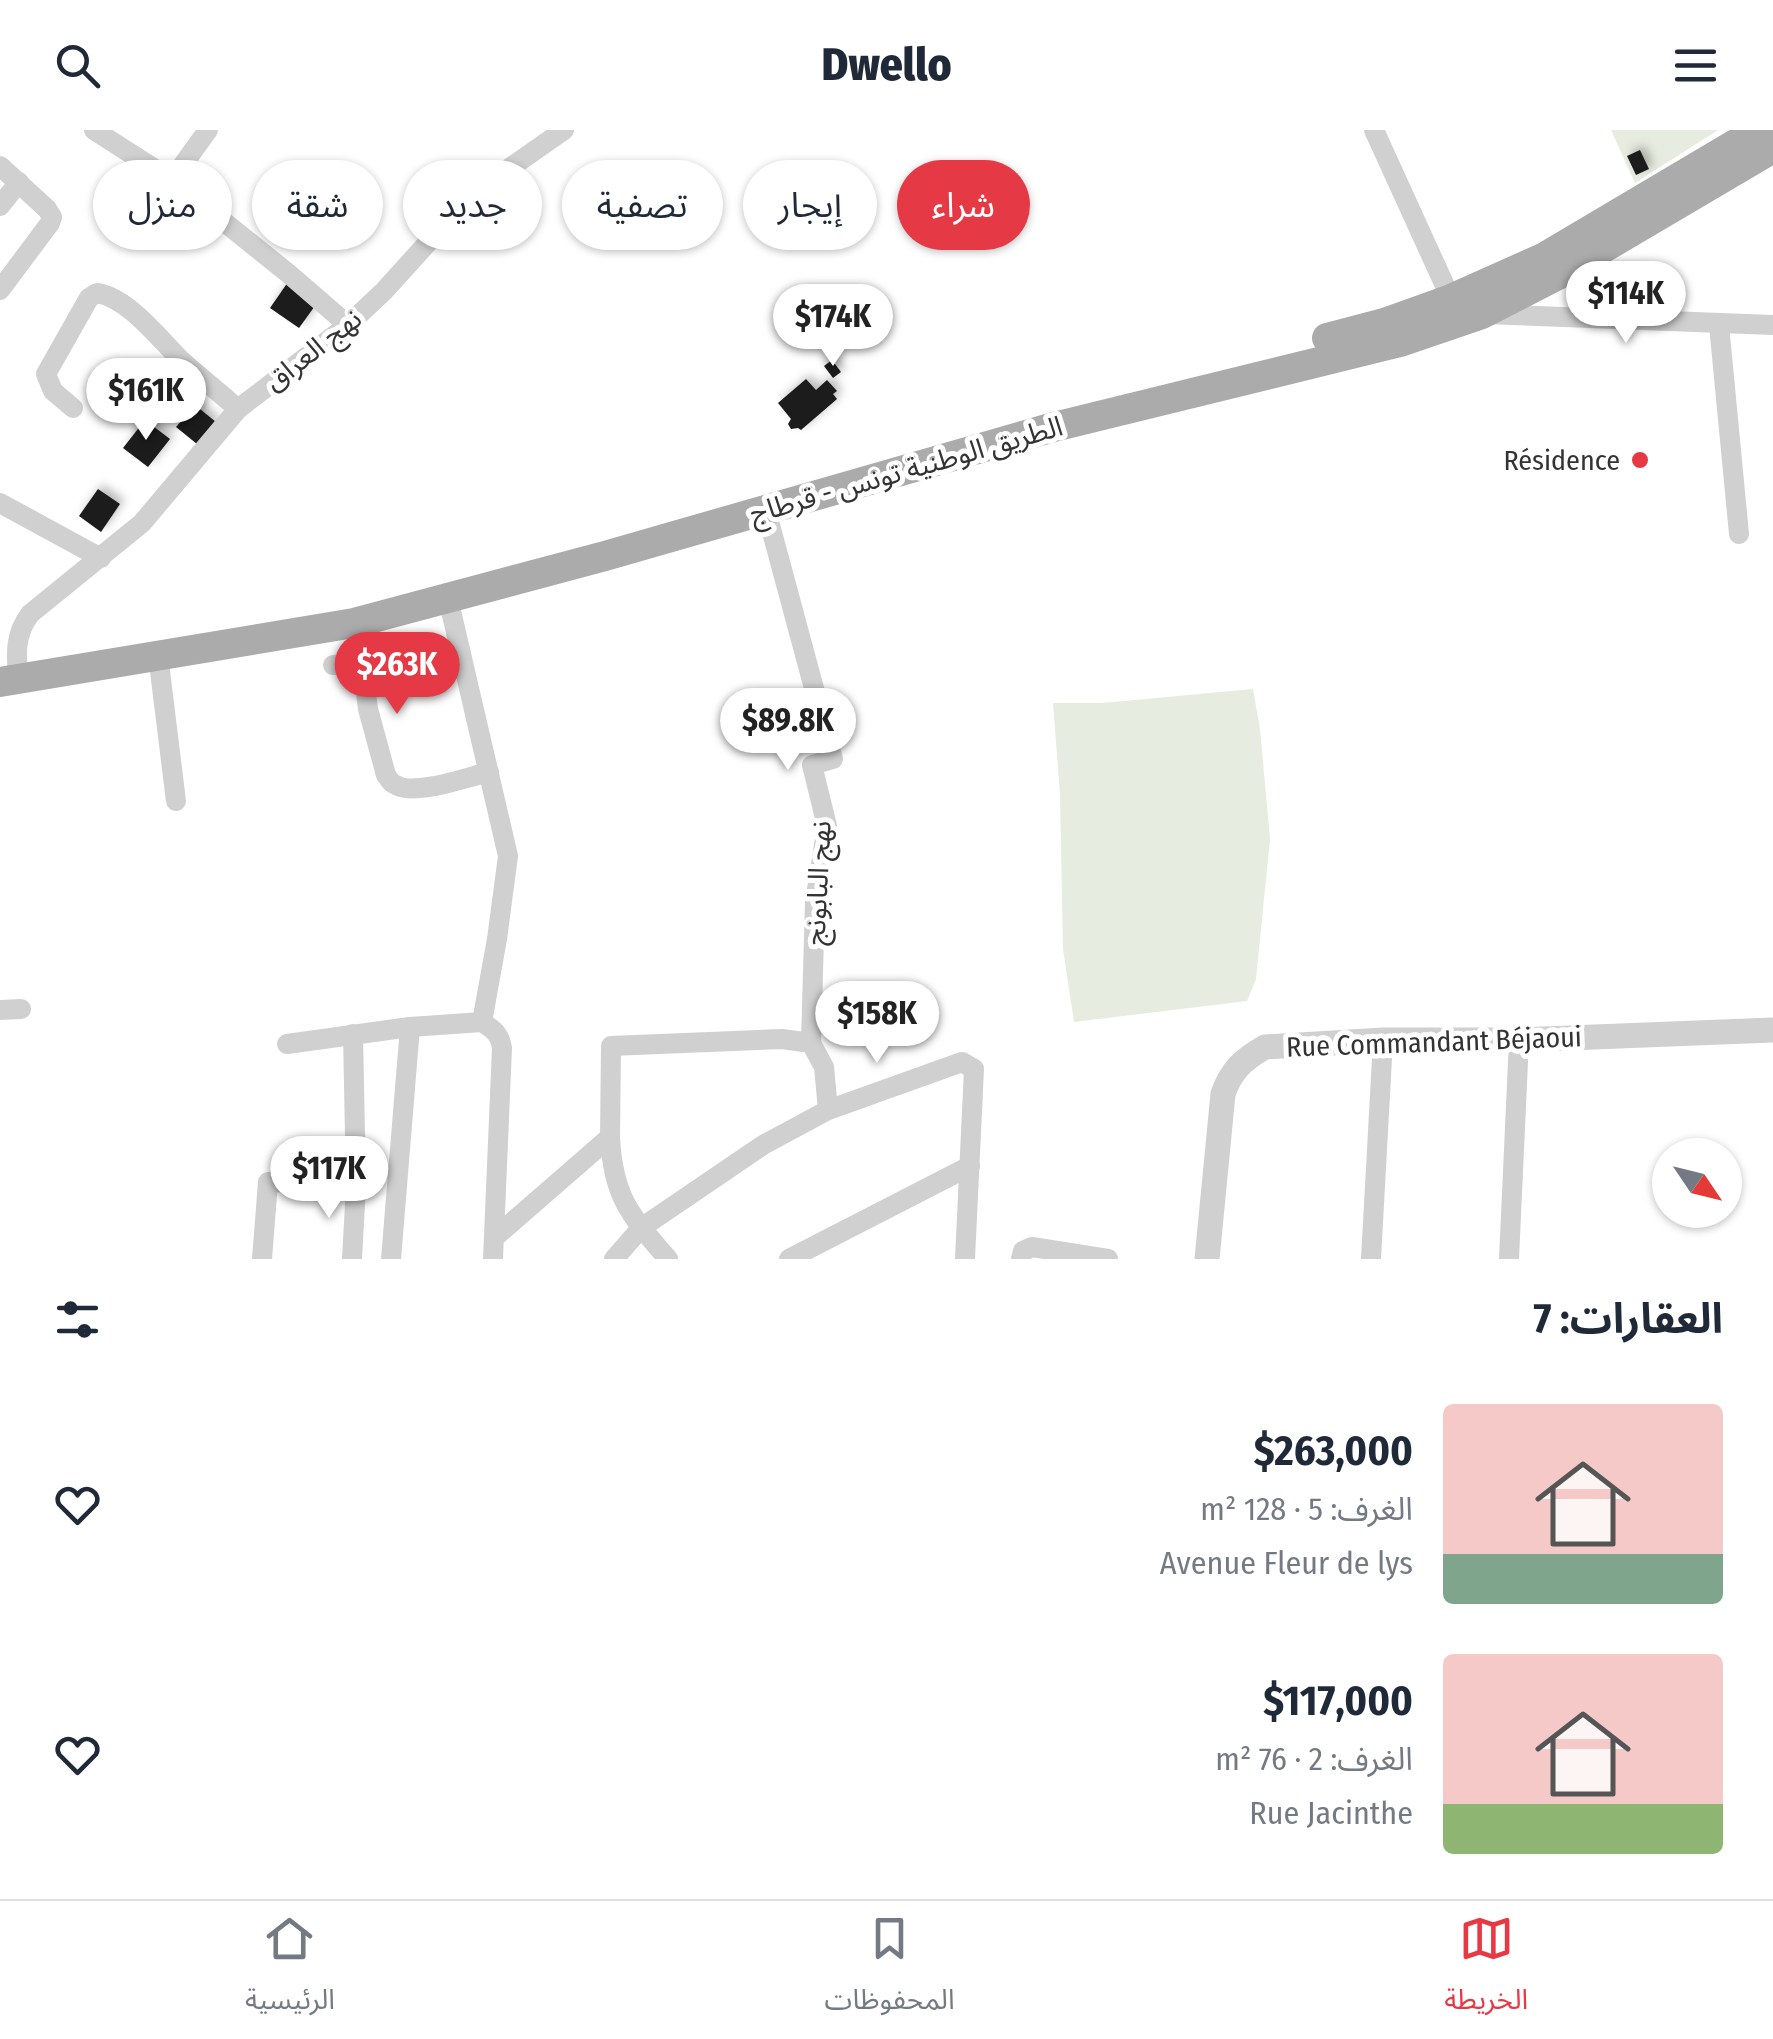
<!DOCTYPE html>
<html lang="ar">
<meta charset="utf-8">
<style>
:root{--surface:#fff;--page:#f6f6f7;--text:#1f2937;--muted:#747a83;--line:#e0e1e3;--accent:#e63946}
body{margin:0;font-family:"Fira Sans Condensed","Noto Sans Arabic",sans-serif;background:var(--page);color:var(--text);direction:rtl;height:100vh;display:flex;flex-direction:column;font-size:38px;white-space:nowrap}
*{box-sizing:border-box;margin:0}
p{font-size:32px;color:var(--muted)}
.icon{flex:none;width:55px;height:55px;fill:none;stroke:currentColor;stroke-width:2;stroke-linecap:round;stroke-linejoin:round}
.map{position:relative;height:1129px;overflow:hidden;direction:ltr}
.details{display:flex;flex-direction:column;background:var(--surface);flex:1}
.details>*{flex:none}
.guide{position:absolute;left:30px;top:30px;width:1000px;height:90px;direction:rtl;display:flex;gap:20px}
.needle{width:65px;rotate:125deg}
.tools{position:absolute;left:1652px;top:1008px;display:grid;gap:20px}
.tools a{display:grid;place-items:center;width:90px;height:90px;border-radius:50%;background:var(--surface);box-shadow:0 2px 8px #0004;font-size:50px}
.price{position:absolute;translate:-50% -85px;padding:0 22px;border-radius:35px;background:#fff;color:#222;font-size:32px;line-height:65px;filter:drop-shadow(0 2px 5px #0008)}
.price::after{content:'';position:absolute;left:50%;top:60px;width:30px;height:22px;margin-left:-15px;background:inherit;clip-path:polygon(0 0,100% 0,50% 100%)}
.price.current{background:var(--accent);color:#fff}
ul{padding:0;list-style:none}
li{display:flex;align-items:center;gap:30px;height:250px;padding:0 50px}
li span{display:grid;place-items:center;flex:none;width:280px;height:200px;border-radius:10px;color:#555}
li>.icon{margin-inline-start:auto}
span .icon{width:120px;height:120px;fill:#fffc;stroke-width:1}
li b{font-size:42px}
h2{display:flex;justify-content:space-between;align-items:center;height:120px;padding:0 50px;font-size:42px}
.pill{padding:0 35px;border-radius:45px;background:var(--surface);box-shadow:0 2px 8px #0004;font-size:35px;line-height:90px}
.pill.current{background:var(--accent);color:#fff}
header{display:flex;justify-content:space-between;align-items:center;height:130px;padding:0 50px;background:var(--surface);font-size:45px;font-weight:800}
.menu{display:flex;justify-content:space-around;align-items:center;height:140px;border-top:2px solid var(--line);background:var(--surface);font-size:28px;color:var(--muted)}
.menu a{display:grid;justify-items:center;gap:5px}
.menu .current{color:var(--accent)}
.map>svg:first-child{display:block}
.green{fill:#e6ecdf}
.building{fill:#1a1a1a;filter:url(#shadow)}
.lines{fill:none;stroke-linecap:round;stroke-linejoin:round}
.minor{stroke:#d0d0d0;stroke-width:20}
.tertiary{stroke:#d0d0d0;stroke-width:25}
.primary{stroke:#ababab;stroke-width:30}
.poi-dot{fill:#e63946;stroke:#fff;stroke-width:4}
.labels{text-anchor:middle;dominant-baseline:central;stroke-width:10;stroke-linejoin:round;paint-order:stroke}
.street-label{font-size:28px;fill:#333;stroke:#fff}
.poi-label{font-size:28px;fill:#333;stroke:#fff;text-anchor:end}
</style>
<header><svg class="icon" aria-label="menu" viewBox="0 0 24 24"><path d="M4 6h16M4 12h16M4 18h16"/></svg>Dwello<svg class="icon" aria-label="search" viewBox="0 0 24 24"><circle cx="10" cy="10" r="6"/><path d="M15 15l6 6"/></svg></header>
<div class="map">
<svg width="1773" height="1129" viewBox="0 0 1773 1129">
<defs>
<filter id="shadow"><feDropShadow dx="4.5" dy="-4.5" stdDeviation="5" flood-color="#0004"/></filter>
</defs>
<rect width="100%" height="100%" fill="#fff"/>
<!-- green -->
<g class="green">
<path d="M 1611,0 L 1718,0 L 1635,53 Z"/>
<path d="M 1253,559 L 1260,599 L 1270,709 L 1256,849 L 1247,871 L 1074,892 L 1063,819 L 1060,664 L 1053,573 L 1102,573 Z"/>
</g>
<!-- building -->
<g class="building">
<path d="M 1640,20 L 1649,39 L 1636,45 L 1627,26 Z"/>
<path d="M 288,152 L 317,173 L 299,198 L 270,178 Z"/>
<path d="M 832,230 L 841,242 L 833,248 L 824,236 Z"/>
<path d="M 806,249 L 816,260 L 827,250 L 837,261 L 833,264 L 837,269 L 801,300 L 798,298 L 791,299 L 788,294 L 791,289 L 778,273 Z"/>
<path d="M 195,275 L 216,292 L 197,314 L 176,297 Z"/>
<path d="M 145,290 L 170,309 L 148,337 L 123,318 Z"/>
<path d="M 98,359 L 120,374 L 101,402 L 79,386 Z"/>
</g>
<g class="lines">
<!-- minor -->
<g class="minor">
<path d="M 94,0 L 172,50 L 289,144 L 348,195"/>
<path d="M 1374,0 L 1451,169 L 1459,173"/>
<path d="M 0,36 L 47,79 L 52,87 L 50,93 L 0,160"/>
<path d="M 172,50 L 208,0"/>
<path d="M 0,76 L 19,52"/>
<path d="M 1485,184 L 1773,195"/>
<path d="M 1719,195 L 1739,404"/>
<path d="M 73,278 L 53,261 L 46,244 L 89,168 L 97,163 C 129,168 160,210 183,232 C 201,248 220,263 238,279"/>
<path d="M 0,373 L 101,428"/>
<path d="M 766,380 L 833,629 L 812,635 L 827,696 L 815,772 L 811,913"/>
<path d="M 448,468 L 508,726 L 497,809 L 482,892 C 494,900 500,904 502,918 L 493,1129"/>
<path d="M 158,525 L 176,671"/>
<path d="M 333,535 L 354,534 L 362,541 L 364,546 L 368,579 L 386,645 C 390,651 391,653 398,656 C 417,665 468,647 489,642"/>
<path d="M 18,548 C 16,523 15,504 30,484 L 142,393 L 238,279 L 348,195 L 384,161 L 471,65 L 564,0"/>
<path d="M 0,880 L 21,879"/>
<path d="M 287,914 L 410,897 L 482,892"/>
<path d="M 610,1007 C 613,1067 630,1085 668,1129"/>
<path d="M 494,1108 L 610,1007 L 611,916 L 782,909 L 811,913 L 824,937 L 828,980"/>
<path d="M 262,1129 L 268,1052 L 356,1056 L 353,904"/>
<path d="M 352,1129 L 356,1056"/>
<path d="M 391,1129 L 410,897"/>
<path d="M 614,1129 L 641,1098 L 763,1015 L 828,980 L 962,932 L 974,939 L 965,1129"/>
<path d="M 789,1129 L 970,1036"/>
<path d="M 1021,1129 L 1023,1121 L 1032,1117 L 1108,1129"/>
<path d="M 1371,1129 L 1383,910"/>
<path d="M 1509,1129 L 1519,910"/>
</g>
<!-- tertiary -->
<path class="tertiary" d="M 1207,1129 L 1223,964 C 1231,940 1244,929 1265,917 L 1383,910 L 1519,910 L 1773,900"/>
<!-- primary -->
<g class="primary">
<path d="M 1327,208 L 1384,193 L 1451,169 L 1545,127 L 1759,0"/>
<path d="M 0,552 L 354,493 L 605,426 L 1054,297 L 1400,212 L 1482,184 L 1556,146 L 1773,18"/>
</g>
</g>
<!-- markers -->
<circle class="poi-dot" cx="1640" cy="330" r="10"/>
<g class="labels">
<!-- street labels -->
<g class="street-label">
<text transform="translate(313 220) rotate(-38)">نهج العراق</text>
<text transform="translate(906 340) rotate(-16)">الطريق الوطنية تونس - قرطاج</text>
<text transform="translate(818 753) rotate(-87)">نهج البابونج</text>
<text transform="translate(1434 912) rotate(-2)">Rue Commandant Béjaoui</text>
</g>
<!-- poi labels -->
<g class="poi-label">
<text x="1620" y="330">Résidence</text>
</g>
</g>
</svg>
<div class="tools">
<a><svg class="needle" viewBox="-14 -14 28 28"><path d="M0-13l5 13h-10z" fill="#e53935"/><path d="M0 13l5-13h-10z" fill="#747a83"/></svg></a>
</div>
<b class="price" style="left:1626px;top:216px">$114K</b>
<b class="price" style="left:833px;top:239px">$174K</b>
<b class="price" style="left:146px;top:313px">$161K</b>
<b class="price current" style="left:397px;top:587px">$263K</b>
<b class="price" style="left:788px;top:643px">$89.8K</b>
<b class="price" style="left:877px;top:936px">$158K</b>
<b class="price" style="left:329px;top:1091px">$117K</b>
<div class="guide">
<a class="pill current">شراء</a>
<a class="pill">إيجار</a>
<a class="pill">تصفية</a>
<a class="pill">جديد</a>
<a class="pill">شقة</a>
<a class="pill">منزل</a>
</div>
</div>
<section class="details">
<h2>العقارات: 7<svg class="icon" aria-label="filters" viewBox="0 0 24 24"><path d="M4 7h16M4 17h16"/><circle cx="9" cy="7" r="2"/><circle cx="15" cy="17" r="2"/></svg></h2>
<ul>
<li><span style="background:linear-gradient(#f6c9c9 75%,#7fa58c 0)"><svg class="icon" aria-label="home" viewBox="0 0 24 24"><path d="M3 11l9-7 9 7M6 9v11h12V9"/></svg></span><div><b>$263,000</b><p>الغرف: 5 · 128 m²</p><p>Avenue Fleur de lys</p></div><svg class="icon" aria-label="heart" viewBox="0 0 24 24"><path d="M12 20l-8-8c-3-5 5-10 8-4 3-6 11-1 8 4z"/></svg></li>
<li><span style="background:linear-gradient(#f6c9c9 75%,#8fb573 0)"><svg class="icon" aria-label="home" viewBox="0 0 24 24"><path d="M3 11l9-7 9 7M6 9v11h12V9"/></svg></span><div><b>$117,000</b><p>الغرف: 2 · 76 m²</p><p>Rue Jacinthe</p></div><svg class="icon" aria-label="heart" viewBox="0 0 24 24"><path d="M12 20l-8-8c-3-5 5-10 8-4 3-6 11-1 8 4z"/></svg></li>
</ul>
</section>
<nav class="menu">
<a class="current"><svg class="icon" aria-label="map" viewBox="0 0 24 24"><path d="M3 6l6-2 6 2 6-2v14l-6 2-6-2-6 2zM9 4v14M15 6v14"/></svg>الخريطة</a>
<a><svg class="icon" aria-label="saved" viewBox="0 0 24 24"><path d="M7 4h10v16l-5-4-5 4z"/></svg>المحفوظات</a>
<a><svg class="icon" aria-label="home" viewBox="0 0 24 24"><path d="M3 11l9-7 9 7M6 9v11h12V9"/></svg>الرئيسية</a>
</nav>
